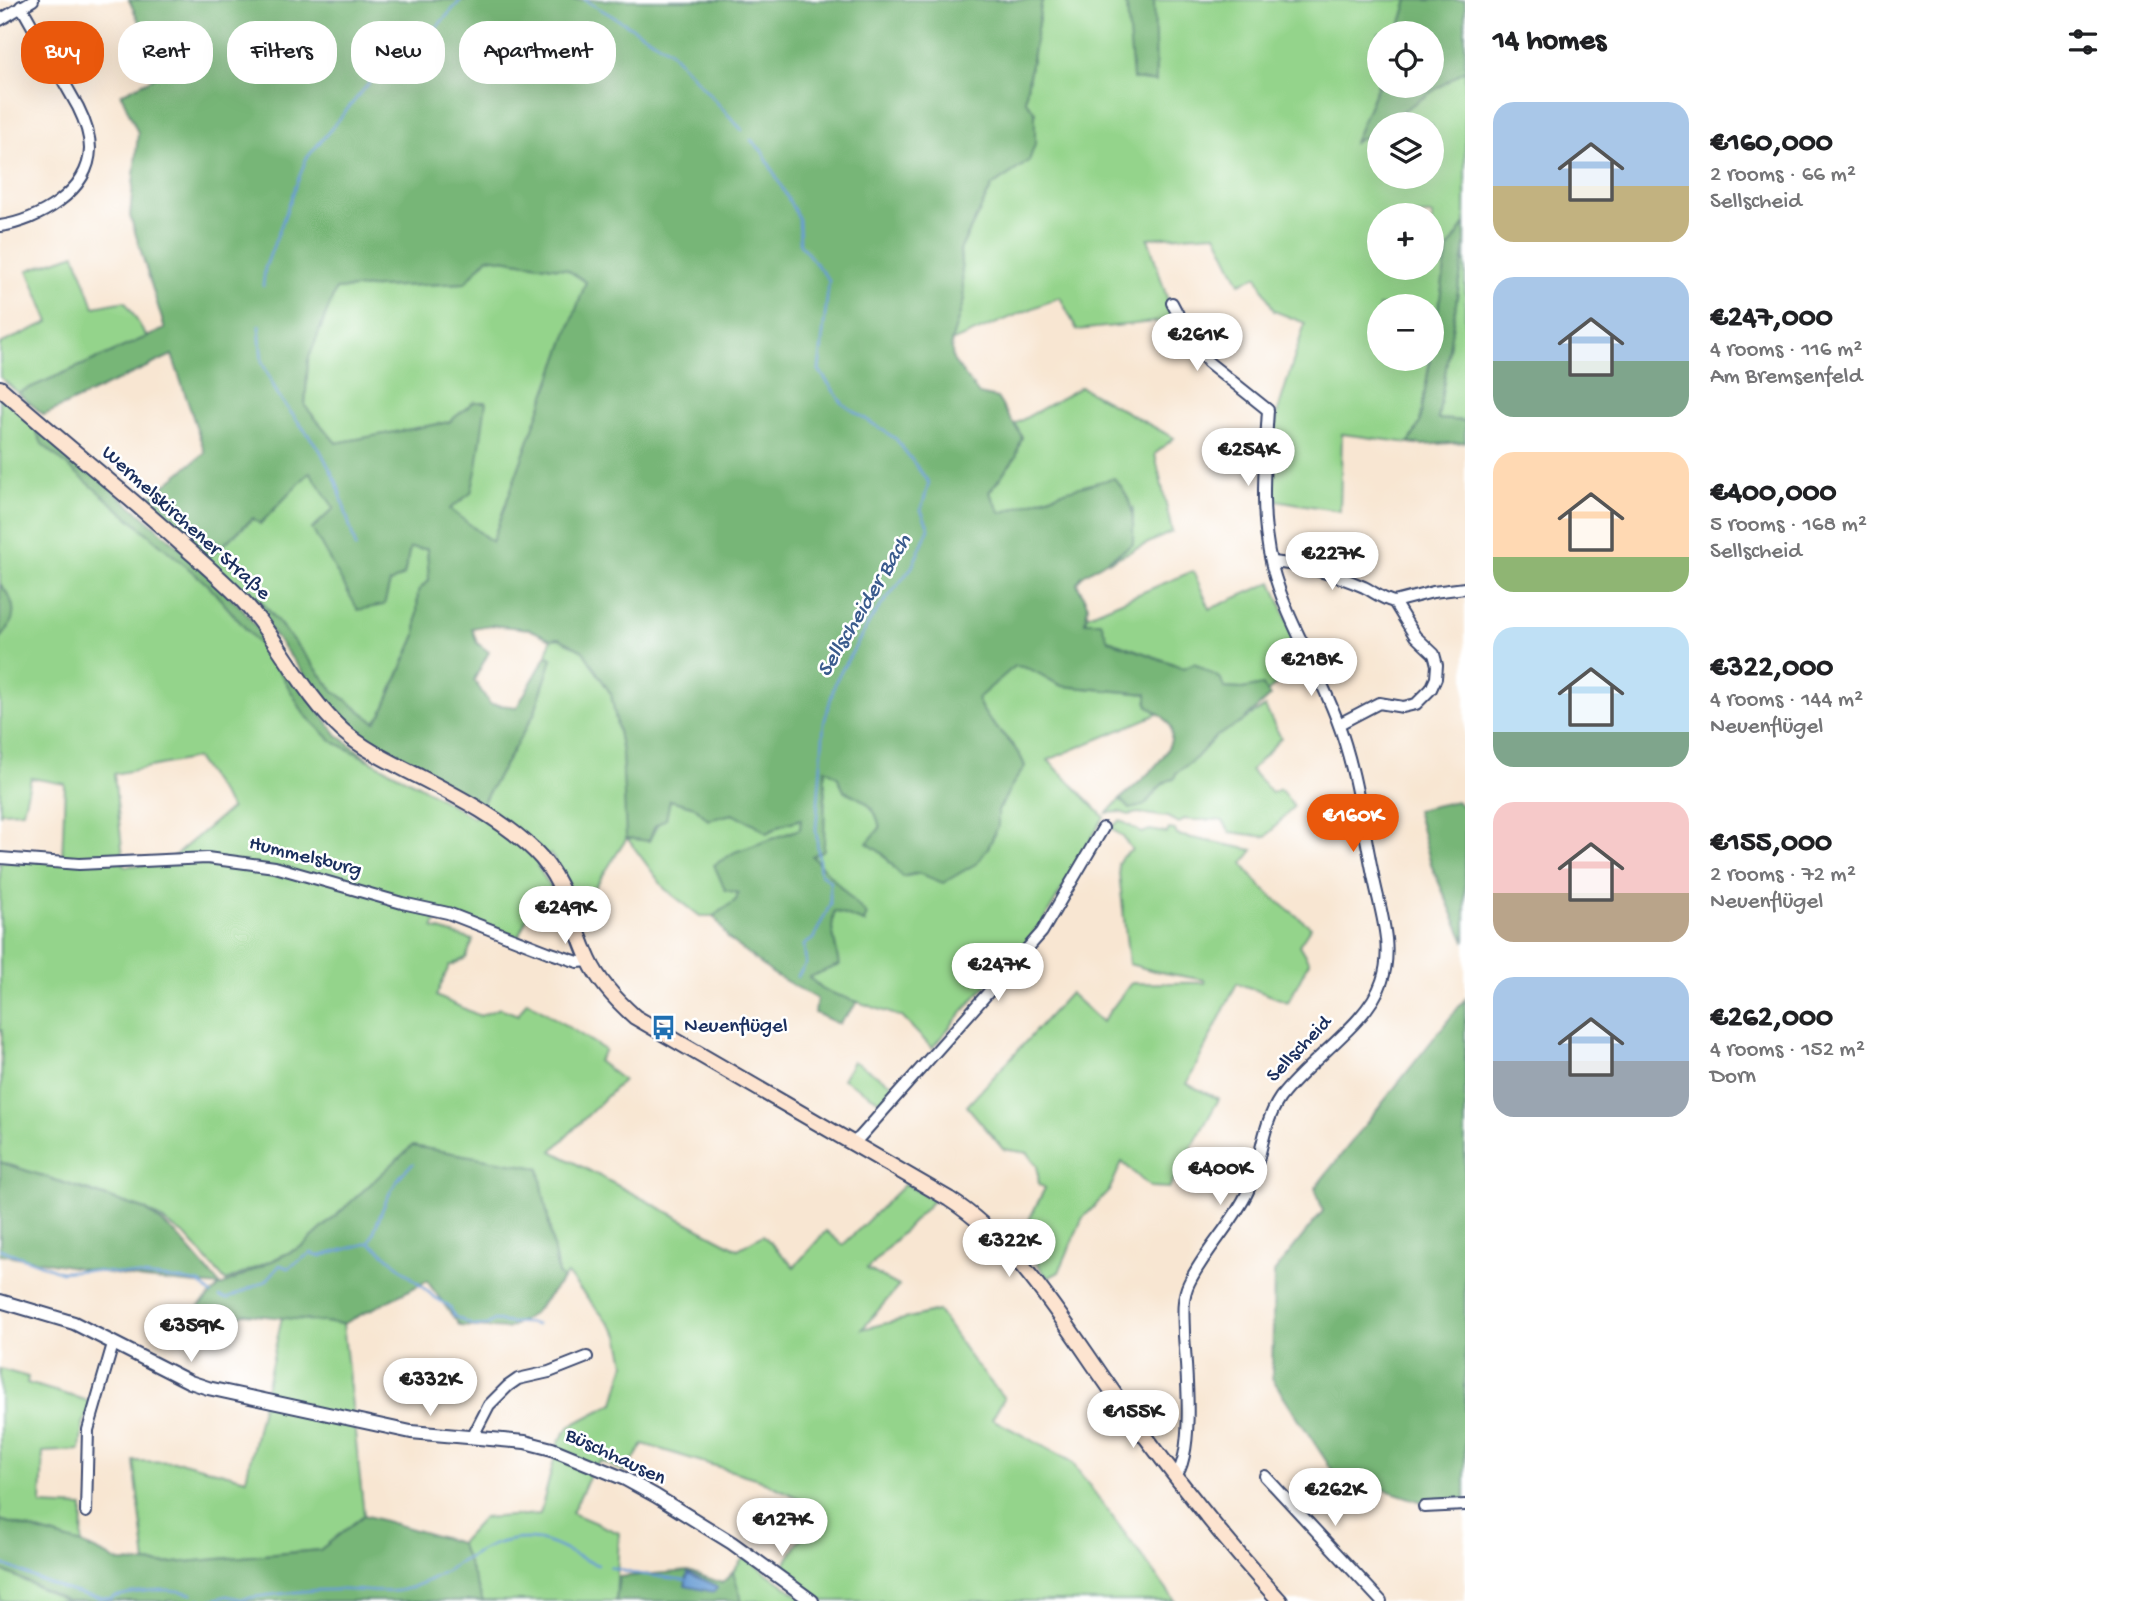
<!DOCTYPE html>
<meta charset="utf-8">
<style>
:root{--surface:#fff;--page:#f2f2f2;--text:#202124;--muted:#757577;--accent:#ea580c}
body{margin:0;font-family:"Gochi Hand",sans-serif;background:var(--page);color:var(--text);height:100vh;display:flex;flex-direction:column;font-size:26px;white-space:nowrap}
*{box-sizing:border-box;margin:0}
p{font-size:23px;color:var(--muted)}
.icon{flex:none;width:38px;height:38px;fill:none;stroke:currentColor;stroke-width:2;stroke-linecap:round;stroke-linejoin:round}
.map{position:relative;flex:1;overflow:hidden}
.sheet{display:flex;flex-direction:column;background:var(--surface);width:665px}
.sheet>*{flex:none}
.banner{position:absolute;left:21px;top:21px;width:665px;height:63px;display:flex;gap:14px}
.controls{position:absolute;left:1367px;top:21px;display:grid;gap:14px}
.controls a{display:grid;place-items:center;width:77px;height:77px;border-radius:50%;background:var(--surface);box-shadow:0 7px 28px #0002;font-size:35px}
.price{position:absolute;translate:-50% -60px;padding:0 16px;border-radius:24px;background:#fff;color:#222;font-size:23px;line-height:46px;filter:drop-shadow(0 2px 4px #0008)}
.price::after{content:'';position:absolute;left:50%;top:42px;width:21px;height:16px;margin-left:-10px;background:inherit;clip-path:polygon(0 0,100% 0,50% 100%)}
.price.selected{background:var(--accent);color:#fff}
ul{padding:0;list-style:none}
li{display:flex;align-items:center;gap:21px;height:175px;padding:0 28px}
li span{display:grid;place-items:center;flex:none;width:196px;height:140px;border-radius:21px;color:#555}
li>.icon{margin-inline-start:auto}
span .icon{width:84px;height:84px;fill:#fffc;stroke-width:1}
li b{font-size:30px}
h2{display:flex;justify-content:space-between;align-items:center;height:84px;padding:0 28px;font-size:30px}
.tag{padding:0 24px;border-radius:28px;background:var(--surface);box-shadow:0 7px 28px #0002;font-size:24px;line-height:63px}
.tag.selected{background:var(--accent);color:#fff}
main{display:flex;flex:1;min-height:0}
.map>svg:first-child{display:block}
.green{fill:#94d48b;stroke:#588274;stroke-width:2;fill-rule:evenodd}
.forest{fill:#77b677;stroke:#49726a;stroke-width:2;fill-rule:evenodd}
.water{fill:#699dd4;stroke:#426699;stroke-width:2}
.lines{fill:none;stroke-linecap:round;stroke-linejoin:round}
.stream{stroke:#699dd4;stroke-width:2.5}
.minor-casing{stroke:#3c4a6f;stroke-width:14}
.tertiary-casing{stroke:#3c4a6f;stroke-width:16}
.secondary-casing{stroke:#3c4a6f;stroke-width:18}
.minor{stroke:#fff;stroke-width:10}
.tertiary{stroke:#fff;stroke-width:12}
.secondary{stroke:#fde4d0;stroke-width:14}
.labels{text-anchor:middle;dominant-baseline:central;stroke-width:5;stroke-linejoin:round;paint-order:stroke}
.street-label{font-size:21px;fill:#1b2f5e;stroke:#fff}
.poi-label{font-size:21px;fill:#1b2f5e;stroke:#fff;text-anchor:start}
.water-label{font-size:23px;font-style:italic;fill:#3a5b8d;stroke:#fff}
</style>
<main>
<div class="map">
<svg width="1465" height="1601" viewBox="0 0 1465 1601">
<rect width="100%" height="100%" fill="#fff"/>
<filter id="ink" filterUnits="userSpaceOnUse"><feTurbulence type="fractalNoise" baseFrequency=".0143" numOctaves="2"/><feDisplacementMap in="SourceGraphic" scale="14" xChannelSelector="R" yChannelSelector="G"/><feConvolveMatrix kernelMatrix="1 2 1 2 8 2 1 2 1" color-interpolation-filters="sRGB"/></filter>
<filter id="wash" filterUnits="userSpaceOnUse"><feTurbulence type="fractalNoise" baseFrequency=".00686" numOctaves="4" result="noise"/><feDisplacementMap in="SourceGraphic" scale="28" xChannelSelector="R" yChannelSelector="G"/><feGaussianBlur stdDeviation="1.57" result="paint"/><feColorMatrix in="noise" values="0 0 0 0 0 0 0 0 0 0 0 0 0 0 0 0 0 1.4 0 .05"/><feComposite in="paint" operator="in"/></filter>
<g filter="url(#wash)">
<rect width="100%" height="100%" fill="#f8e6d2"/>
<!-- green -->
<g class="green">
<path d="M 1042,0 L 1124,0 L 1156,81 L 1154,0 L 1408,0 L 1398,33 L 1379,33 L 1379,82 L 1355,141 L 1379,126 L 1379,177 L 1432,177 L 1432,124 L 1382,124 L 1465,70 L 1465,224 L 1448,249 L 1432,352 L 1432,306 L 1379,306 L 1379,359 L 1430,359 L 1420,423 L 1409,443 L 1342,434 L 1340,511 L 1270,499 L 1277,414 L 1305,323 L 1274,311 L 1257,276 L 1240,283 L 1216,234 L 1148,238 L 1174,320 L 1077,330 L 1060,297 L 951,342 L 964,300 L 960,250 L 992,186 L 1029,161 L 1025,100 ZM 1379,215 L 1432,215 L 1432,268 L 1379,268 Z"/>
<path d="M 1465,246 L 1465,421 L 1438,419 Z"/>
<path d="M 75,254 L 94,307 L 125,301 L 147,337 L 18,393 L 0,377 L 0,344 L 49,322 L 28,270 Z"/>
<path d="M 488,257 L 566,269 L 586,282 L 492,542 L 450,509 L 474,402 L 449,422 L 336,443 L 305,407 L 308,360 L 336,289 L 465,283 Z"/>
<path d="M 1081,387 L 1174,438 L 1155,454 L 1172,532 L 1108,562 L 1133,544 L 1133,508 L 1068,490 L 1001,513 L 989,492 L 1000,479 L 1022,437 L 1015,424 Z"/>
<path d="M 0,393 L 208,585 L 273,660 L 304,714 L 332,741 L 418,785 L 474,818 L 534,714 L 552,659 L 547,655 L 551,639 L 559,638 L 583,651 L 611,694 L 622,752 L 627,838 L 649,841 L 670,800 L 695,807 L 708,820 L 732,814 L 755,824 L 767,833 L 781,825 L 801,819 L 800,829 L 782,837 L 738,892 L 736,900 L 714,916 L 700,916 L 665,889 L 627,838 L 581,909 L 558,865 L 550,854 L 537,866 L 554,892 L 564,915 L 534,902 L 518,938 L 440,913 L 433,928 L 473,940 L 466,958 L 449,966 L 436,996 L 480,1016 L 500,1008 L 518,1015 L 527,1001 L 605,1050 L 598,1061 L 623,1080 L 552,1151 L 738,1249 L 763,1235 L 794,1267 L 826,1231 L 843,1245 L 905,1184 L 934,1200 L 867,1269 L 899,1286 L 862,1329 L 938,1311 L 972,1360 L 1004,1398 L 992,1419 L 1071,1461 L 1175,1601 L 820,1601 L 780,1572 L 820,1508 L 758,1479 L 643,1444 L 626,1473 L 601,1461 L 592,1471 L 572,1513 L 619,1533 L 616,1601 L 483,1601 L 460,1543 L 483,1518 L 540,1514 L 559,1441 L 570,1426 L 614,1403 L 625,1363 L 619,1335 L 567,1274 L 563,1279 L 558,1275 L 539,1168 L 412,1146 L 303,1246 L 226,1281 L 186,1236 L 147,1210 L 0,1162 L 2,1030 L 0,1030 L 0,862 L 62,860 L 65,784 L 31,778 L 23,811 L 1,812 L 0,815 L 0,639 C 17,621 17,603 0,584 ZM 196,758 L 231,808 L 165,864 L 124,866 L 114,774 Z"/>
<path d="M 310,472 L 390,583 L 404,575 L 410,547 L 427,549 L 429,580 L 418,591 L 416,635 L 382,713 L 375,722 L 334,691 L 257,596 L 250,603 L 205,561 L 254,518 L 260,524 Z"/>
<path d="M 1193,571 L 1210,609 L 1272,582 L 1304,661 L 1267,692 L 1263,685 L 1242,689 L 1224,688 L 1169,662 L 1108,640 L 1085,622 L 1086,616 Z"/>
<path d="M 1015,665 C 1034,667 1045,679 1062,686 L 1147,694 L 1147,704 L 1158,714 L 1048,760 L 1104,817 L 1038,930 L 976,996 L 932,1048 L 902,1017 L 823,990 L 808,977 L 839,965 L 832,928 L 834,910 L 864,922 L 812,855 L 824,849 L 825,768 L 837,776 L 844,791 C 864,799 876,806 880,828 L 868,843 L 883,854 L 902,877 L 977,863 L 988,848 L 998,826 L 998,811 L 1012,785 L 1025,766 C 1015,739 986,725 977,698 Z"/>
<path d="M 1265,707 L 1281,738 L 1251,770 L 1272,793 L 1280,789 L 1294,806 L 1266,837 L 1230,832 L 1223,821 C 1209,818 1198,822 1184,819 L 1179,823 L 1167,817 L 1138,813 L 1129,815 L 1120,812 L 1107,813 L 1120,799 L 1129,809 C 1135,807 1142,807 1146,803 C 1155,794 1160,781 1174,779 L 1176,773 L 1196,758 L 1215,737 Z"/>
<path d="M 1120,820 L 1142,833 L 1150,830 L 1167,833 L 1169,829 L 1175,830 L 1177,835 L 1253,850 L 1243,863 C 1257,889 1289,909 1311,927 L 1299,945 L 1309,962 L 1288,1002 L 1237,983 L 1187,1084 L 1219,1099 L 1169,1188 L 1150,1187 L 1122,1162 L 1109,1191 L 1082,1219 L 1059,1272 L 1048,1278 L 1019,1240 L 1045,1188 L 1039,1184 L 1037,1166 L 1028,1153 L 1003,1149 L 967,1106 L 1070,993 L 1102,1022 L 1131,983 C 1156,984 1181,982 1205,983 L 1204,980 L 1154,971 L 1129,964 L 1118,864 L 1121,858 L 1132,850 L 1123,837 L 1111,828 Z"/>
<path d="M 853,1061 L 894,1085 L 884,1103 L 843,1079 Z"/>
<path d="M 282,1317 L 343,1324 L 364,1515 L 320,1550 L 162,1564 L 146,1563 L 134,1461 L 183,1462 L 246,1479 Z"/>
<path d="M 0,1369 L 28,1377 L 27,1383 L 92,1402 L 83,1424 L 80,1450 L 43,1452 L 41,1505 L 83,1507 L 82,1544 L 0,1520 Z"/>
<path d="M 744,1557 L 806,1601 L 742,1601 L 733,1572 Z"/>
<path d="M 0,1569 L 67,1601 L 0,1601 Z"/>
</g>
<!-- forest -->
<g class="forest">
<path d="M 129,0 L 1042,0 L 1025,100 L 1035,112 L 1035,144 L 1029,161 L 992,186 L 960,250 L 964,300 L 951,342 L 953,360 L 979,394 L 997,398 L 1022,437 L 1016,457 L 989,492 L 1001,513 L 1068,490 L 1114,478 C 1134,500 1134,515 1133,544 L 1082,576 L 1077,583 L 1088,606 L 1085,622 L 1101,622 L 1108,640 L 1184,668 L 1194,663 L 1221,679 L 1224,688 L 1242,689 L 1263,685 L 1270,696 L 1242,722 L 1215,737 L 1196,758 L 1176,773 L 1174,779 C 1160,781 1155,794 1146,803 C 1142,807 1135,808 1129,809 L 1120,799 C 1137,784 1190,744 1165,719 C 1160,713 1152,710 1147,704 L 1147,694 L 1062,686 C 1045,679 1034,667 1015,666 L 977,699 C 987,726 1015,739 1025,766 L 1012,785 L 998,811 L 998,826 L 988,848 L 977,863 L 943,883 L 918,873 L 902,877 L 883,854 L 867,843 L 880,828 C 876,806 864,799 844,791 L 837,776 L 825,769 L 824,850 L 812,856 L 867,915 L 864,922 L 834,911 L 832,928 L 839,965 L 809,977 L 823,990 L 858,1002 L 839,1024 L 815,1013 L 817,999 L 772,973 L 728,938 L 714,916 L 736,900 L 738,893 L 725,890 L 714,865 L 735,852 L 800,829 L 801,819 L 781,825 L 767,833 L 755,824 L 732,814 L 708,820 L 695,807 L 670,800 L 666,819 L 655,826 L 649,841 L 626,838 L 622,752 L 611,694 L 583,651 L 559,638 L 551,639 L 529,629 L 491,625 L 472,628 L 477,643 L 489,652 L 474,680 L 490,704 L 517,707 L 547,655 L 552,659 L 534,714 L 481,805 L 387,755 L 344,727 L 250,603 L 257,596 L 334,691 L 375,722 L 382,713 L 416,635 L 418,591 L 429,580 L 427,549 L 410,548 L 404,575 L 390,583 L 384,605 L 358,610 L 312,529 L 334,508 L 310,472 L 260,524 L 253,518 L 205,561 L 142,503 L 205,453 L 172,355 L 44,415 L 18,393 L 165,329 L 130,216 L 138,133 L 121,94 L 163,73 ZM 488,257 L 566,269 L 586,282 L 492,542 L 450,509 L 471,493 L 477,467 L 486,402 L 474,402 L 449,422 L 336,443 L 305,406 L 308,360 L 336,289 L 465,283 Z"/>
<path d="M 1124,0 L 1154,0 L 1156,82 L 1133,79 L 1127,9 Z"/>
<path d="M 1408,0 L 1465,0 L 1465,70 L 1354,143 L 1379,82 L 1379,86 L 1432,86 L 1432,33 L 1398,33 Z"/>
<path d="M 1465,224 L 1465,246 L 1438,419 L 1465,421 L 1465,442 L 1422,445 L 1409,443 L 1420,423 L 1448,249 Z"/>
<path d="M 36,425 L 177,545 L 243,609 L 337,735 L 373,762 L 332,741 L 304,714 L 273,660 L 208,585 L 42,444 L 37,433 Z"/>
<path d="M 0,584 C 18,604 18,619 0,639 Z"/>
<path d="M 1456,801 L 1465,808 L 1465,942 L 1432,867 L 1416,810 Z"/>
<path d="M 1465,999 L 1465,1499 L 1422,1502 L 1334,1473 L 1272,1378 L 1274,1272 L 1323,1211 L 1315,1188 Z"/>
<path d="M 412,1146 L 539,1168 L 558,1274 L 563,1279 L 533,1314 L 507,1329 L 460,1326 L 427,1281 L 343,1324 L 245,1314 L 206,1328 L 174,1330 L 220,1286 L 143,1279 L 0,1254 L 0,1162 L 146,1210 L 176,1234 L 221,1286 L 303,1246 Z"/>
<path d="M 364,1515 L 460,1543 L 483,1601 L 67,1601 L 0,1569 L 0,1520 L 82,1544 L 120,1562 L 162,1564 L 320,1550 Z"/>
<path d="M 688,1571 L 722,1583 L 733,1572 L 742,1601 L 616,1601 L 619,1577 Z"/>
</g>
<!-- water -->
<path class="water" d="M 688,1573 L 713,1584 L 717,1588 L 714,1592 L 685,1586 Z"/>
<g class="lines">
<!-- stream -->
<g class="stream">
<path d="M 585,0 L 668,49 L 742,130"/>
<path d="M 751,140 L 762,151 L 799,219 L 800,244 L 829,280 L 819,370 L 843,404 L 896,439 L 929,483 L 921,510 L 929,528 L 912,567 L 873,616 L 836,680 L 824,723 L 816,829 L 820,873 L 830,881 L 830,905 L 813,939 L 804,945 L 806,964 L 797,977"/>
<path d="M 263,286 L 265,268 L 306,159 L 375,76 L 417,49 L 461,0"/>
<path d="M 259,326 L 262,362 L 279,397 L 320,450 L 337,483 L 356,547"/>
<path d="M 370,1242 C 379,1219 391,1178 413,1164"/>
<path d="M 0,1249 L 61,1272 L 85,1270 L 184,1280 L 200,1283 L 211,1294"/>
<path d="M 220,1297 L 227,1299 L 266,1281 L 280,1265 L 288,1268 L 311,1253 L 321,1256 L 369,1243 L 380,1250 L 434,1297 L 450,1307 L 454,1316 L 474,1326 L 487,1325 L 494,1320 C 509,1326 522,1320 537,1325"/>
<path d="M 0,1563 C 37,1578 71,1596 111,1599 L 113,1597 C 138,1591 168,1586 191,1594"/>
<path d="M 610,1567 L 631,1573 L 686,1580"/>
<path d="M 198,1599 L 206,1601"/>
<path d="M 207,1601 L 227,1596 L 241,1599 C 276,1594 313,1589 348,1590 C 367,1590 383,1594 402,1590 C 453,1578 482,1531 539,1540 C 561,1544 577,1559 598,1565"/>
</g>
</g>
</g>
<g filter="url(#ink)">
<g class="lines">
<defs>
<g id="minor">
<path d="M 0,20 L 33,0"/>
<path d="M 0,226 C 37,221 89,192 90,149 C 90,134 85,121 78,107 L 21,6"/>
<path d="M 1172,303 L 1194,345 L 1208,362 L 1268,410 C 1265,462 1259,514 1272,566 C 1286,620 1318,668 1337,720 C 1357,772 1363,830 1375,884 C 1382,916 1393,949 1382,981 C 1368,1024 1308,1060 1280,1098 C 1261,1126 1262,1161 1248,1191 C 1233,1224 1205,1250 1189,1283 C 1181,1299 1184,1318 1184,1335 C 1186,1367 1195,1454 1175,1477"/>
<path d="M 1272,562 C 1304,565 1334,574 1364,587 C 1374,592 1382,599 1394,602 L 1433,592 L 1465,588"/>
<path d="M 1339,724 L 1379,703 L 1403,707 L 1416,704 L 1431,689 L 1436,678 L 1437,665 L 1434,654 L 1415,636 L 1394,602"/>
<path d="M 0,858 L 79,864 L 207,858 L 275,867 L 402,903 L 448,913 L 548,952 L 578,962 L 589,961"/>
<path d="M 852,1143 L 860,1137 L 1042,932 L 1103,828"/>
<path d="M 1107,1416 L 1120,1403"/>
<path d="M 472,1438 L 489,1405 L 508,1386 L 518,1379 L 549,1372 L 587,1357"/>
<path d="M 1265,1476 L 1381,1601"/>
<path d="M 1424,1507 L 1465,1505"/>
<path d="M 86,1512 L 88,1430 L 113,1344"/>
</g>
<path id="tertiary" d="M 0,1301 L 74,1323 L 190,1382 L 208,1388 L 411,1432 L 525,1442 L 552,1449 L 625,1479 L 656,1496 L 732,1543 L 812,1601"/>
<path id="secondary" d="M 0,388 C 58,439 119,488 177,540 C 199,560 222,579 243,601 C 280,641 302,694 343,731 C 366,751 393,763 420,777 C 459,797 503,820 535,851 C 565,880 572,923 589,960 C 599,982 616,1000 635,1017 L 949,1199 C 1021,1245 1070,1333 1120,1402 C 1170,1471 1222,1538 1280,1601"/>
</defs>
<!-- minor casing -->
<use href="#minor" class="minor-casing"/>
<!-- tertiary casing -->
<use href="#tertiary" class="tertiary-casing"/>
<!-- secondary casing -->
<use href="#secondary" class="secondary-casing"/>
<!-- minor -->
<use href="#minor" class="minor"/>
<!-- tertiary -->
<use href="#tertiary" class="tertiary"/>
<!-- secondary -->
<use href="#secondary" class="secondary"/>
</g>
</g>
<!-- icons -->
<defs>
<symbol id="bus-bare" viewBox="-9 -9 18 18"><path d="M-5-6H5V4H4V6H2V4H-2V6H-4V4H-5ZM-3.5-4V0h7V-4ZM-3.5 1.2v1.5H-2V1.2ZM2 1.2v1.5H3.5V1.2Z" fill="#1f6fb2" stroke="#fff" stroke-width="2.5" paint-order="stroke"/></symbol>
</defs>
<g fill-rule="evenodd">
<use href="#bus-bare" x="646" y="1010" width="35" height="35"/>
</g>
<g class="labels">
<!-- street labels -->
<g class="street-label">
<text transform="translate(185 524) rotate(42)">Wermelskirchener Straße</text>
<text transform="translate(305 858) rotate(14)">Hummelsburg</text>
<text transform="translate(1300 1050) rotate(-46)">Sellscheid</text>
<text transform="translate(615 1458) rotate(25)">Büschhausen</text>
</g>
<!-- poi labels -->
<g class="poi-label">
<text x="684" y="1027">Neuenflügel</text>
</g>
<!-- water labels -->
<g class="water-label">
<text transform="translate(865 606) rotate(-59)">Sellscheider Bach</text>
</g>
</g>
</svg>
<div class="controls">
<a><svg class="icon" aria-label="locate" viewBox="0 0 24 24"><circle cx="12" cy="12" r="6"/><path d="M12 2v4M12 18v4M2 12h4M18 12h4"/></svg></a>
<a><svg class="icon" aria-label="layers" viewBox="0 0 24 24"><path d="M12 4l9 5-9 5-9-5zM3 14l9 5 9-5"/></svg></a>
<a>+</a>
<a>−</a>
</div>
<b class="price" style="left:1197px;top:373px">€261K</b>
<b class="price" style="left:1248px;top:488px">€254K</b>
<b class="price" style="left:1332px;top:592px">€227K</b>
<b class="price" style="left:1311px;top:698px">€218K</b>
<b class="price selected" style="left:1353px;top:854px">€160K</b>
<b class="price" style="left:565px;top:946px">€249K</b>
<b class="price" style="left:998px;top:1003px">€247K</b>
<b class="price" style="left:1220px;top:1207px">€400K</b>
<b class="price" style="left:1009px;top:1279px">€322K</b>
<b class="price" style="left:191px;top:1364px">€359K</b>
<b class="price" style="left:430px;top:1418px">€332K</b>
<b class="price" style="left:1133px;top:1450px">€155K</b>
<b class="price" style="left:1335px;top:1528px">€262K</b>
<b class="price" style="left:782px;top:1558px">€127K</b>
<div class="banner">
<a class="tag selected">Buy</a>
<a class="tag">Rent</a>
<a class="tag">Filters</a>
<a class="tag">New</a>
<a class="tag">Apartment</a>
</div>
</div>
<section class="sheet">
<h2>14 homes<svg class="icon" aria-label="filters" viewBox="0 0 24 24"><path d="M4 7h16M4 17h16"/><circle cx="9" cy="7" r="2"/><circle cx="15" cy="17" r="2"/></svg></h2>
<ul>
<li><span style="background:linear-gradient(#a9c7e8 60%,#c2b280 0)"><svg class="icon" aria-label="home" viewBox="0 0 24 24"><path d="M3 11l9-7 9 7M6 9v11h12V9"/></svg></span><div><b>€160,000</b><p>2 rooms · 66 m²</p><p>Sellscheid</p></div></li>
<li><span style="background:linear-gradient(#a9c7e8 60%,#7fa58c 0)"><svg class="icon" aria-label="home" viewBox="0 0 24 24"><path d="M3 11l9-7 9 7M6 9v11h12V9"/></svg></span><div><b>€247,000</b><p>4 rooms · 116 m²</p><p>Am Bremsenfeld</p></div></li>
<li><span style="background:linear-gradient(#ffd9b3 75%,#8fb573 0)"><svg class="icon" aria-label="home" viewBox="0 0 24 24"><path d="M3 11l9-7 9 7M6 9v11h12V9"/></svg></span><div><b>€400,000</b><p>5 rooms · 168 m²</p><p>Sellscheid</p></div></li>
<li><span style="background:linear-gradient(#bfe0f5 75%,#7fa58c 0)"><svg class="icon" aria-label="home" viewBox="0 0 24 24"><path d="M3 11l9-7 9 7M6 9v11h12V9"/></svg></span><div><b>€322,000</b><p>4 rooms · 144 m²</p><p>Neuenflügel</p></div></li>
<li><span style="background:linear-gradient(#f6c9c9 65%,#b9a48a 0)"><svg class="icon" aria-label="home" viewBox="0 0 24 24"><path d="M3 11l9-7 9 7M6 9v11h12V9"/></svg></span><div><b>€155,000</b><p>2 rooms · 72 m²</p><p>Neuenflügel</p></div></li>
<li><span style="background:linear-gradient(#a9c7e8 60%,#9aa5b1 0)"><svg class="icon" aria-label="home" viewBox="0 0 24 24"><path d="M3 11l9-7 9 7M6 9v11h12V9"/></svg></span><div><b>€262,000</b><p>4 rooms · 152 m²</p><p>Dorn</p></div></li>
</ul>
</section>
</main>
